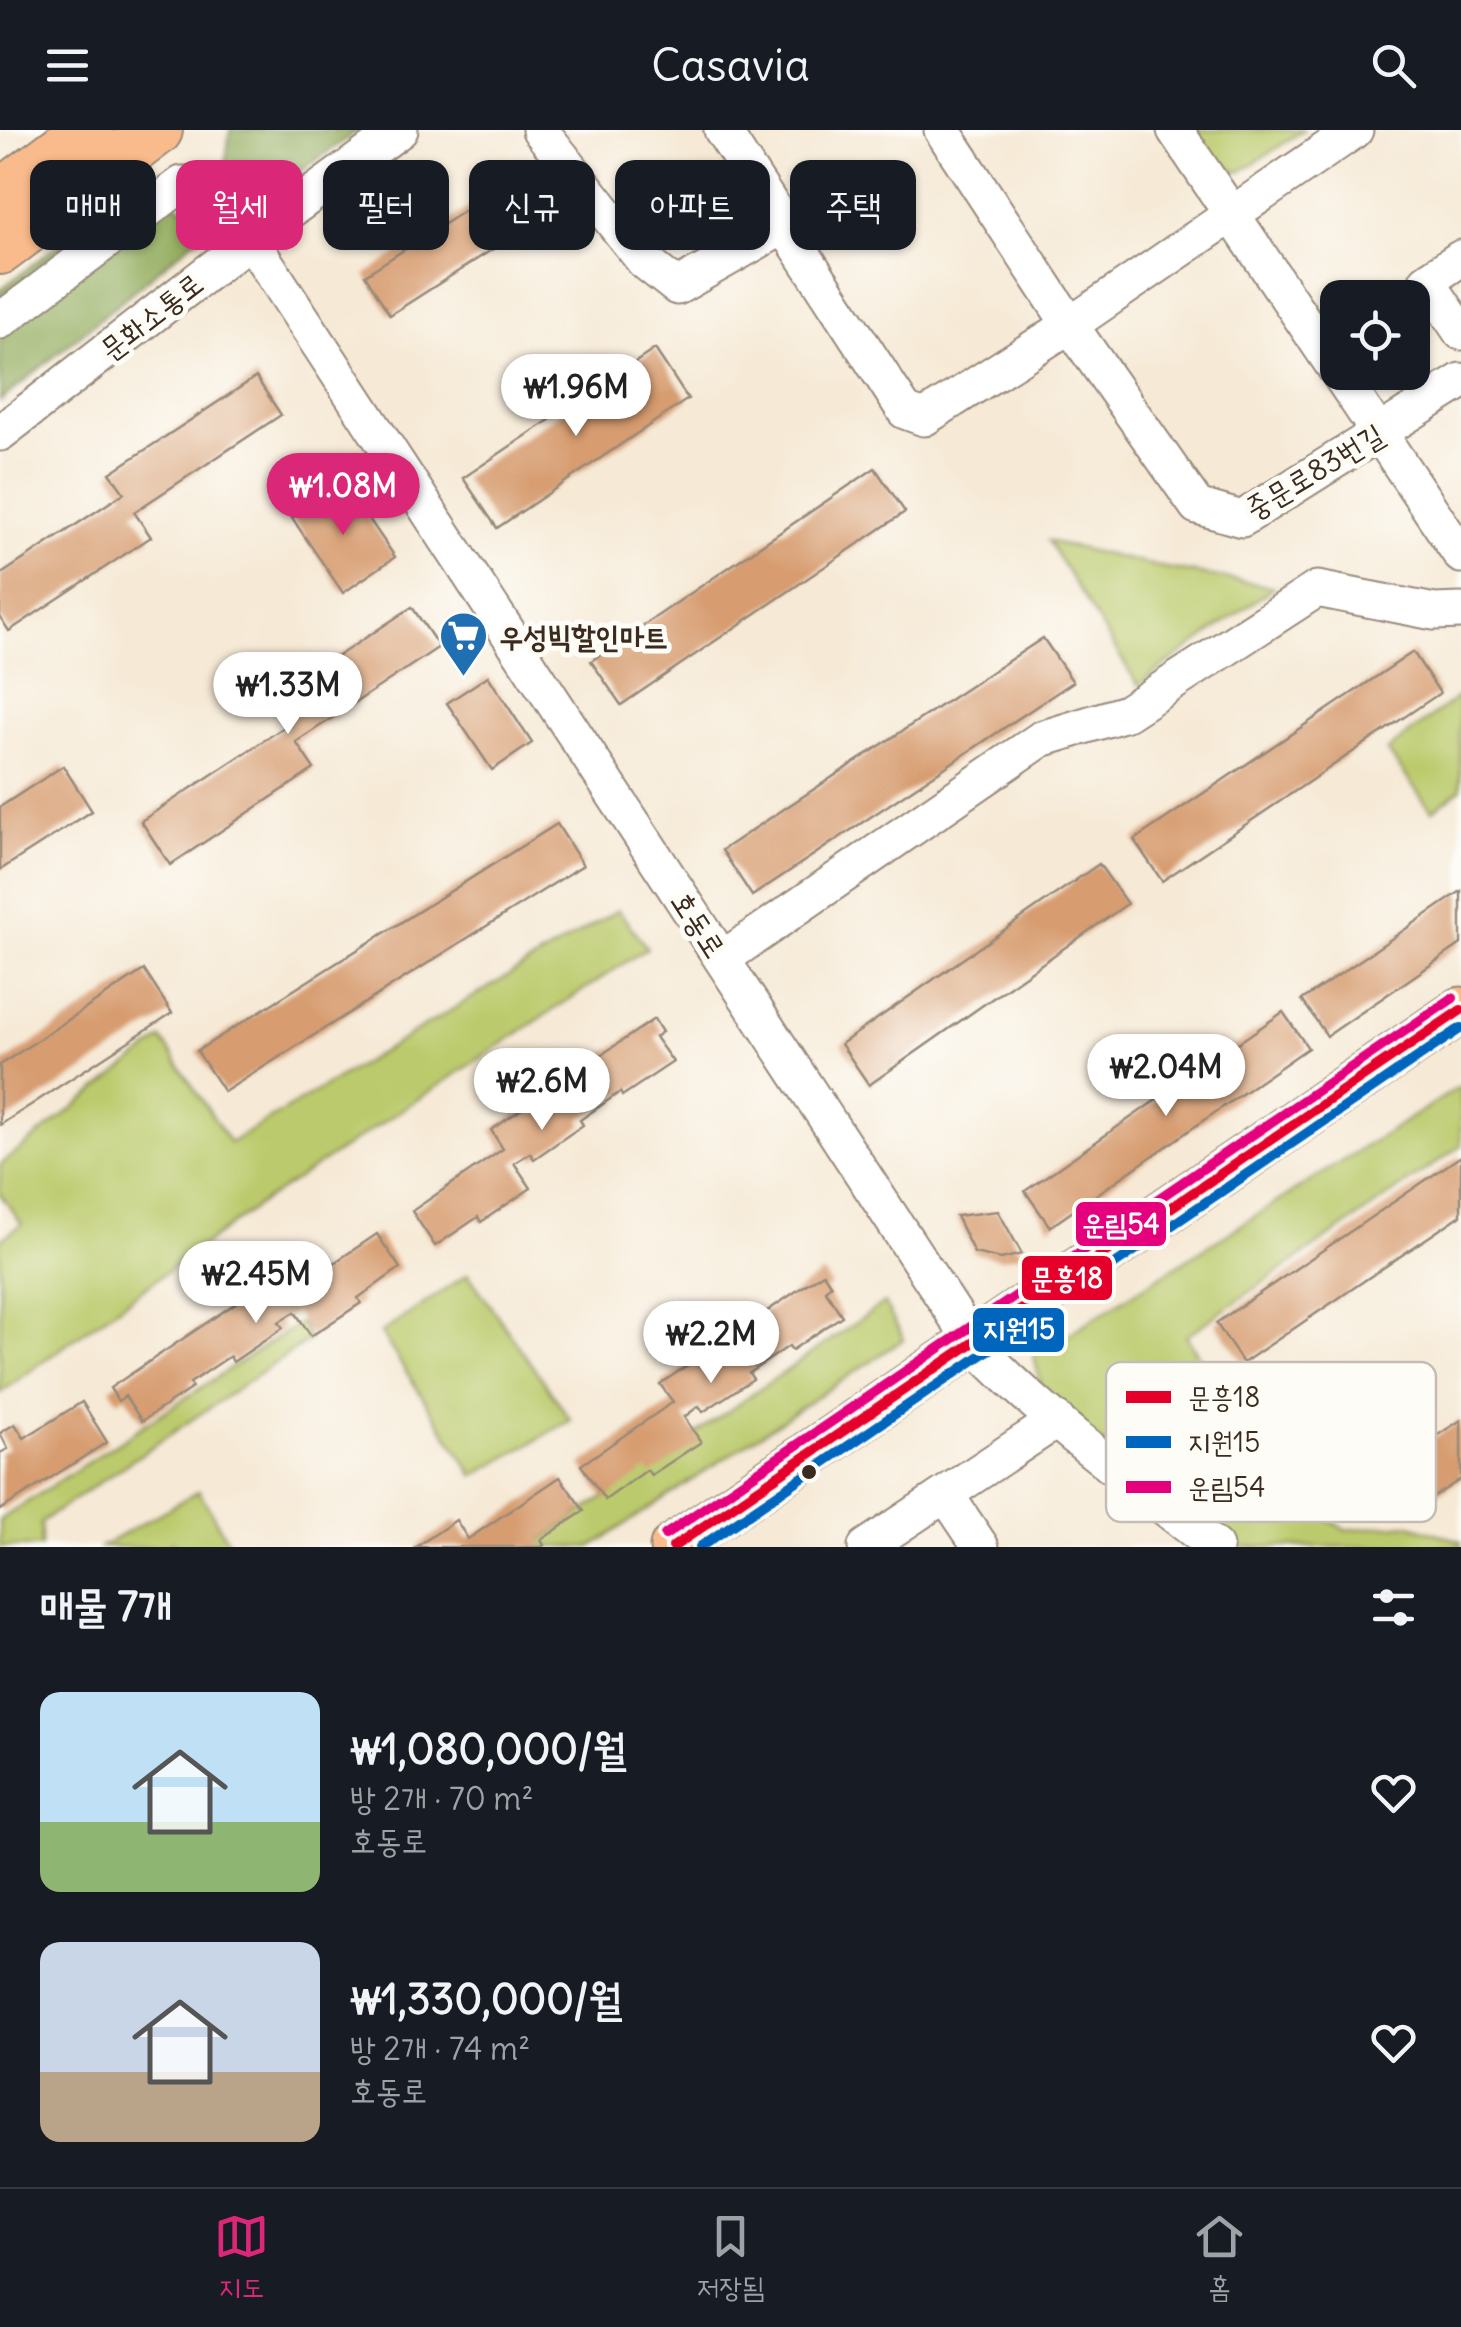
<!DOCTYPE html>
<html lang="ko">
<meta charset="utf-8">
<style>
:root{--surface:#171b24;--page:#20242c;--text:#f1f3f6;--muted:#9ea1a6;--line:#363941;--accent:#db2777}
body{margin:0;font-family:Delius,"Poor Story",sans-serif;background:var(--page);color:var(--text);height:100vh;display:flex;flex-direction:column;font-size:38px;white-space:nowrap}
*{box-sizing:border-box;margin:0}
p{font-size:32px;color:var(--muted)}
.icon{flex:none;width:55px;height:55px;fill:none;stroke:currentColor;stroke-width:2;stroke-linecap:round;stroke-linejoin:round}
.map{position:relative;height:1417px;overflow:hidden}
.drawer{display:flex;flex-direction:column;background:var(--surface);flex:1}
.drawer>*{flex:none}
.top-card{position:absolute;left:30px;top:30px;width:1402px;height:90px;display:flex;gap:20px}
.tools{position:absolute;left:1320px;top:150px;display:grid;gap:20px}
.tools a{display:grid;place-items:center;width:110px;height:110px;border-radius:20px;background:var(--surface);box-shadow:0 2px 8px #0004;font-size:50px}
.price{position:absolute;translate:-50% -85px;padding:0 22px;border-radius:35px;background:#fff;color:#222;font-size:32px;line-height:65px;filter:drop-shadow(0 2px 5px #0008)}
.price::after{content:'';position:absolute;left:50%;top:60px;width:30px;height:22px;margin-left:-15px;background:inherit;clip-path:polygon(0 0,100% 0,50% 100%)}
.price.on{background:var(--accent);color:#fff}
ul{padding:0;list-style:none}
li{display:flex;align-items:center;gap:30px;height:250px;padding:0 40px}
li span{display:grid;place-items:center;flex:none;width:280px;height:200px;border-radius:20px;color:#555}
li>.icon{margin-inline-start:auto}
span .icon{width:120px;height:120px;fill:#fffc;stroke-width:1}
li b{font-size:42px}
h2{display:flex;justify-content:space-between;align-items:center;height:120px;padding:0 40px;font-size:42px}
.tag{padding:0 35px;border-radius:20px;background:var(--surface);box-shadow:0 2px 8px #0004;font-size:35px;line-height:90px}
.tag.on{background:var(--accent);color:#fff}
header{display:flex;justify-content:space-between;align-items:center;height:130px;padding:0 40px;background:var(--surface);font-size:45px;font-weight:600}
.dock{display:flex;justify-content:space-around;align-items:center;height:140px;border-top:2px solid var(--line);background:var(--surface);font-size:28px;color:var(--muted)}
.dock a{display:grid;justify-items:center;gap:5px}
.dock .on{color:var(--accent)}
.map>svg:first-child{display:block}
.green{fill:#bbca6c;stroke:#7b7a45;stroke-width:2.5}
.forest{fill:#94ae60;stroke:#686c3f;stroke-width:2.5}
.building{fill:#d79c6f}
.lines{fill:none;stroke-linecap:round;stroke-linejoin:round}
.minor-casing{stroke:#988a7a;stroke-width:39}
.major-casing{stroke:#988a7a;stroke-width:49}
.highway-casing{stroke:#988a7a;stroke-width:54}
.minor{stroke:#fff;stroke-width:35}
.major{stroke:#fabb8c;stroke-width:45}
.highway{stroke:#fabb8c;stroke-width:50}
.bus-1-casing{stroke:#fdfcf7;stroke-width:18}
.bus-2-casing{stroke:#fdfcf7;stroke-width:18}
.bus-3-casing{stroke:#fdfcf7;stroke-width:18}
.bus-1{stroke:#e4002b;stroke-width:10}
.bus-2{stroke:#0065bd;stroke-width:10}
.bus-3{stroke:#e5007d;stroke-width:10}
.bus-dot{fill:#3b2a1e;stroke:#fdfcf7;stroke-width:4}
.labels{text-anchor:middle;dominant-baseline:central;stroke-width:10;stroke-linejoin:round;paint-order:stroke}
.street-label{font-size:30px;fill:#3b2a1e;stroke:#fdfcf7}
.poi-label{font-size:30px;font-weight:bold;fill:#3b2a1e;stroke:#fdfcf7;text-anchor:start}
.key{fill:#fdfcf7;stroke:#c3bdb6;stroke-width:2.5}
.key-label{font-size:28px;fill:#3b2a1e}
.line-badge{stroke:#fdfcf7;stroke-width:4}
.badge-label{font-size:28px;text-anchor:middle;font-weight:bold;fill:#fff}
</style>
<header><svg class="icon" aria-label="menu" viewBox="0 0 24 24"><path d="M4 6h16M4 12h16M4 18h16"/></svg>Casavia<svg class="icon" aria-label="search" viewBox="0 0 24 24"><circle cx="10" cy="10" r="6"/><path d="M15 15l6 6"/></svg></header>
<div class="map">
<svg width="1461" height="1417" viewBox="0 0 1461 1417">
<rect width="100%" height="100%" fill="#fdfcf7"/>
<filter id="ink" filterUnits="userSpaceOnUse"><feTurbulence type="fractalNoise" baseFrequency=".01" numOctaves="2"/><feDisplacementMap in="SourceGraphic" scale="20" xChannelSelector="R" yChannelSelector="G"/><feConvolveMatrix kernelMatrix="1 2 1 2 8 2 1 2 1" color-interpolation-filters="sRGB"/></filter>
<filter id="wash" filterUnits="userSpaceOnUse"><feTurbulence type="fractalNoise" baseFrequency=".0048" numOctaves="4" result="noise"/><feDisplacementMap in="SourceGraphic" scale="40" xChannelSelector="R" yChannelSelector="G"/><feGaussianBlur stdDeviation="2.25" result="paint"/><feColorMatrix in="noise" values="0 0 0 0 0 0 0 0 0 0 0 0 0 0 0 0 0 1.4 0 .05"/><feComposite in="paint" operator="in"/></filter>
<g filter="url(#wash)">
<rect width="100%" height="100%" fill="#f6e9d5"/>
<!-- green -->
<g class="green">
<path d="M 1191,0 L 1304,0 L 1240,42 L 1213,34 Z"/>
<path d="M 1048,411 L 1155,436 L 1274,457 L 1138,555 Z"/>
<path d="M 1459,566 L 1461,659 L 1432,681 L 1387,621 Z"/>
<path d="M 618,780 L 647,818 L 265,1070 L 0,1263 L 0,1110 L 22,1094 L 0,1064 L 0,1035 L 162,909 L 230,1013 Z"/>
<path d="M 1461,956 L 1461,1016 L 1186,1206 L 1284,1359 L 1345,1400 L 1407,1394 L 1461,1411 L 1461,1417 L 1241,1417 L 1044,1268 L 1034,1226 Z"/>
<path d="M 468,1144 L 571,1290 L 474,1346 L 381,1203 Z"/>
<path d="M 884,1173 L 904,1209 L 591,1417 L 532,1417 Z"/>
<path d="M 301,1192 L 309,1210 L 41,1392 L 41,1417 L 0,1417 L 0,1390 Z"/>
<path d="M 199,1361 L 231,1417 L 176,1417 L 173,1412 L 164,1417 L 101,1417 Z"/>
</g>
<!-- forest -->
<g class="forest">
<path d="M 230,0 L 359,0 L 253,75 L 225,37 Z"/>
<path d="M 151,62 L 182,77 L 208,99 L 0,271 L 0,160 L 89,91 Z"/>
</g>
<g id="blocks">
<!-- building -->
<g class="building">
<path d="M 512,50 L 538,90 L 390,185 L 365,145 Z"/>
<path d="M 655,219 L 688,269 L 497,398 L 463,348 Z"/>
<path d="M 256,247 L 281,285 L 134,382 L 151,407 L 9,501 L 0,487 L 0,445 L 124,363 L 110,343 Z"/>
<path d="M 875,338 L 905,382 L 621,575 L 591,531 Z"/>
<path d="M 344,352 L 395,427 L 343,463 L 292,388 Z"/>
<path d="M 412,477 L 439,517 L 296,612 L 314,639 L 170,735 L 141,691 L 286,596 L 270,571 Z"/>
<path d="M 1043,508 L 1073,552 L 752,766 L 722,720 Z"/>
<path d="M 1413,522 L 1440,563 L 1162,751 L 1134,710 Z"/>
<path d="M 488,546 L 532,613 L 492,640 L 447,573 Z"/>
<path d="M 63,636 L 92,681 L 0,740 L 0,677 Z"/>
<path d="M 557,694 L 583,735 L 224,962 L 197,921 Z"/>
<path d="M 1099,734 L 1127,774 L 869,955 L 841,914 Z"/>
<path d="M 1461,761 L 1461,814 L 1327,906 L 1302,870 Z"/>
<path d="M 144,840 L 172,883 L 0,995 L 0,935 Z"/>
<path d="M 1283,882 L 1308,918 L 1050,1097 L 1025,1061 Z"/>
<path d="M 654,889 L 662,902 L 655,907 L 673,932 L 622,966 L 620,962 L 580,990 L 583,995 L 534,1029 L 530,1023 L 514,1033 L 531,1058 L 481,1092 L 478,1087 L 435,1116 L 412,1081 L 503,1019 L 491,1000 Z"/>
<path d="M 1461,1026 L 1461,1085 L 1243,1233 L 1216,1193 Z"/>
<path d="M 998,1081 L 1022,1124 L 1001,1129 L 974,1123 L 956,1086 Z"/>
<path d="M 377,1104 L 400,1138 L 358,1168 L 361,1173 L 311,1206 L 295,1182 L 279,1192 L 283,1198 L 233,1232 L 230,1226 L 190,1253 L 192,1258 L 142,1291 L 125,1266 L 118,1271 L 110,1258 L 273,1148 L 285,1166 Z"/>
<path d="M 823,1143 L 831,1155 L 825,1160 L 842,1186 L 792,1220 L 789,1216 L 749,1243 L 753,1249 L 703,1282 L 699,1276 L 684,1287 L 701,1312 L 651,1345 L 647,1340 L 605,1370 L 581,1335 L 673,1272 L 660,1254 Z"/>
<path d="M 82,1272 L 107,1312 L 0,1380 L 0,1323 L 8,1319 L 0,1303 L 15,1294 L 24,1308 Z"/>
<path d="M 1461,1290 L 1461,1349 L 1419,1376 L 1393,1334 Z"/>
<path d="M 560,1347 L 584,1381 L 541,1410 L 544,1415 L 541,1417 L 416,1417 L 456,1390 L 468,1409 Z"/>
</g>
</g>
</g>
<g filter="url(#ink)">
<use href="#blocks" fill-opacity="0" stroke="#988a7a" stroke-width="2.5"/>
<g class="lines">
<defs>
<g id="minor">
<path d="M 540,0 L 644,131 L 677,157 L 784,96"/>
<path d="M 722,0 L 905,281 L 924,288 L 1070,195 L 1355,0"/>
<path d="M 942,0 L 1070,195 L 1197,376 L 1242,389 L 1461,251"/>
<path d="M 1175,0 L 1461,425"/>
<path d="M 1461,128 L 1427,151 L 1461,202"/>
<path d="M 0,191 L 182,54 L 216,57 L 974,1214 C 1046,1290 1134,1352 1215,1417"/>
<path d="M 0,303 L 251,109 L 400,0"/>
<path d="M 722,829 L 1041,609 L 1126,583 L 1317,459 L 1434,482 L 1461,481"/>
<path d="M 946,1365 L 981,1417"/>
<path d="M 866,1417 L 1057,1290"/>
</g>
<path id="major" d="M 673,1417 L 1461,880"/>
<g id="highway">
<path d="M 0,66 L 88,0"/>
<path d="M 0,119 L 157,0"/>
</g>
</defs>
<!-- minor casing -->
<use href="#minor" class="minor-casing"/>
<!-- major casing -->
<use href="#major" class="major-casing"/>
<!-- highway casing -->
<use href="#highway" class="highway-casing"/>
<!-- minor -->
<use href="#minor" class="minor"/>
<!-- major -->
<use href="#major" class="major"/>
<!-- highway -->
<use href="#highway" class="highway"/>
<defs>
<path id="bus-1" d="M 673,1417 L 1461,880"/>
<path id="bus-2" d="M 700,1417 L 1461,898"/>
<path id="bus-3" d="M 665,1405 L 1453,868"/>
</defs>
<!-- bus-1 casing -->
<use href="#bus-1" class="bus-1-casing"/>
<!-- bus-2 casing -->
<use href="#bus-2" class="bus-2-casing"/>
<!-- bus-3 casing -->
<use href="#bus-3" class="bus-3-casing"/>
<!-- bus-1 -->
<use href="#bus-1" class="bus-1"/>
<!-- bus-2 -->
<use href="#bus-2" class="bus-2"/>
<!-- bus-3 -->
<use href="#bus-3" class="bus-3"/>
</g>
</g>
<!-- icons -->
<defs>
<symbol id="supermarket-pin" viewBox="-11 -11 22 30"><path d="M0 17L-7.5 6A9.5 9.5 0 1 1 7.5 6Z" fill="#1f6fb2" stroke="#fdfcf7"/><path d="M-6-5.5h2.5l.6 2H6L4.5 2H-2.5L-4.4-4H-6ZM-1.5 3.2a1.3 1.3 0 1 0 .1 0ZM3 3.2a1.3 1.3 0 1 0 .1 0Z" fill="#fff"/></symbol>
</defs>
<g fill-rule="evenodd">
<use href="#supermarket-pin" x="436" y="478" width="55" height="75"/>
</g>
<!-- markers -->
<circle class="bus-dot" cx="809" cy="1342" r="9"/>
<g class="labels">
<!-- street labels -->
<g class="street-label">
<text transform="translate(151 186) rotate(-38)">문화소통로</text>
<text transform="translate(1314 341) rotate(-31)">중문로83번길</text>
<text transform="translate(699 794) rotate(57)">호동로</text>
</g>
<!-- poi labels -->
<g class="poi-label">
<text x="499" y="506">우성빅할인마트</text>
</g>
</g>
<!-- legend -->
<rect x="1106" y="1232" width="330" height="160" rx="15" class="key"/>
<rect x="1126" y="1261" width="45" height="12" fill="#e4002b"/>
<rect x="1126" y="1306" width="45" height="12" fill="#0065bd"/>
<rect x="1126" y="1351" width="45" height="12" fill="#e5007d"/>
<g class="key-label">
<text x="1188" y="1277">문흥18</text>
<text x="1188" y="1322">지원15</text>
<text x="1188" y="1367">운림54</text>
</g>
<g class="line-badge">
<rect x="1074" y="1070" width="94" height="48" rx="10" fill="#e5007d"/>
<rect x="1020" y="1124" width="94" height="48" rx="10" fill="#e4002b"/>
<rect x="971" y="1176" width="95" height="48" rx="10" fill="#0065bd"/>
</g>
<g class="badge-label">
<text x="1121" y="1104">운림54</text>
<text x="1067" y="1158">문흥18</text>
<text x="1019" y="1209">지원15</text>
</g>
</svg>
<div class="tools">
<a><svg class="icon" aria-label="locate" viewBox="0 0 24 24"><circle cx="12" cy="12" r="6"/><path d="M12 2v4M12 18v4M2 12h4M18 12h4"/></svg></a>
</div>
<b class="price" style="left:576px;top:309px">₩1.96M</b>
<b class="price on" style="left:343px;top:408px">₩1.08M</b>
<b class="price" style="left:288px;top:607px">₩1.33M</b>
<b class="price" style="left:1166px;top:989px">₩2.04M</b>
<b class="price" style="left:542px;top:1003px">₩2.6M</b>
<b class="price" style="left:256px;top:1196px">₩2.45M</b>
<b class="price" style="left:711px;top:1256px">₩2.2M</b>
<div class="top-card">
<a class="tag">매매</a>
<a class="tag on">월세</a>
<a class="tag">필터</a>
<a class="tag">신규</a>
<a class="tag">아파트</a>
<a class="tag">주택</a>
</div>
</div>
<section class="drawer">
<h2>매물 7개<svg class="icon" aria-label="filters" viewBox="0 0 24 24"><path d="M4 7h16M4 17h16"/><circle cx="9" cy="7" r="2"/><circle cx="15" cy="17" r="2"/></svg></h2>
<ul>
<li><span style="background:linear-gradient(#bfe0f5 65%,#8fb573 0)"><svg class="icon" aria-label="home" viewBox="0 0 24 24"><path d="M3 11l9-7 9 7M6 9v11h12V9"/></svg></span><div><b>₩1,080,000/월</b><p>방 2개 · 70 m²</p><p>호동로</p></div><svg class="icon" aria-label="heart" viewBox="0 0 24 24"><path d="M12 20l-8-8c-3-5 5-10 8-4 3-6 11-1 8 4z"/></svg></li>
<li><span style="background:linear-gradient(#c9d6e8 65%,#b9a48a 0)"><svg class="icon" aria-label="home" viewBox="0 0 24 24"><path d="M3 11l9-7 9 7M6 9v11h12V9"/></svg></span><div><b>₩1,330,000/월</b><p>방 2개 · 74 m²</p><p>호동로</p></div><svg class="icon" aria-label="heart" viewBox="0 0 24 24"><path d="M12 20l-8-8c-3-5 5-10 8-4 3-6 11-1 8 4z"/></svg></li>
</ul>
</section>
<nav class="dock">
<a class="on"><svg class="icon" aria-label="map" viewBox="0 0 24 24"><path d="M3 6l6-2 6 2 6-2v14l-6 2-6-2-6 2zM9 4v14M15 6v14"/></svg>지도</a>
<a><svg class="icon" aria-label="saved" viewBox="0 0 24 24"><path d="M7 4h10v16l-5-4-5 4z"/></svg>저장됨</a>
<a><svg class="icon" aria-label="home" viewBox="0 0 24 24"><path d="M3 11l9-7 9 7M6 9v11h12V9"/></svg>홈</a>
</nav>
